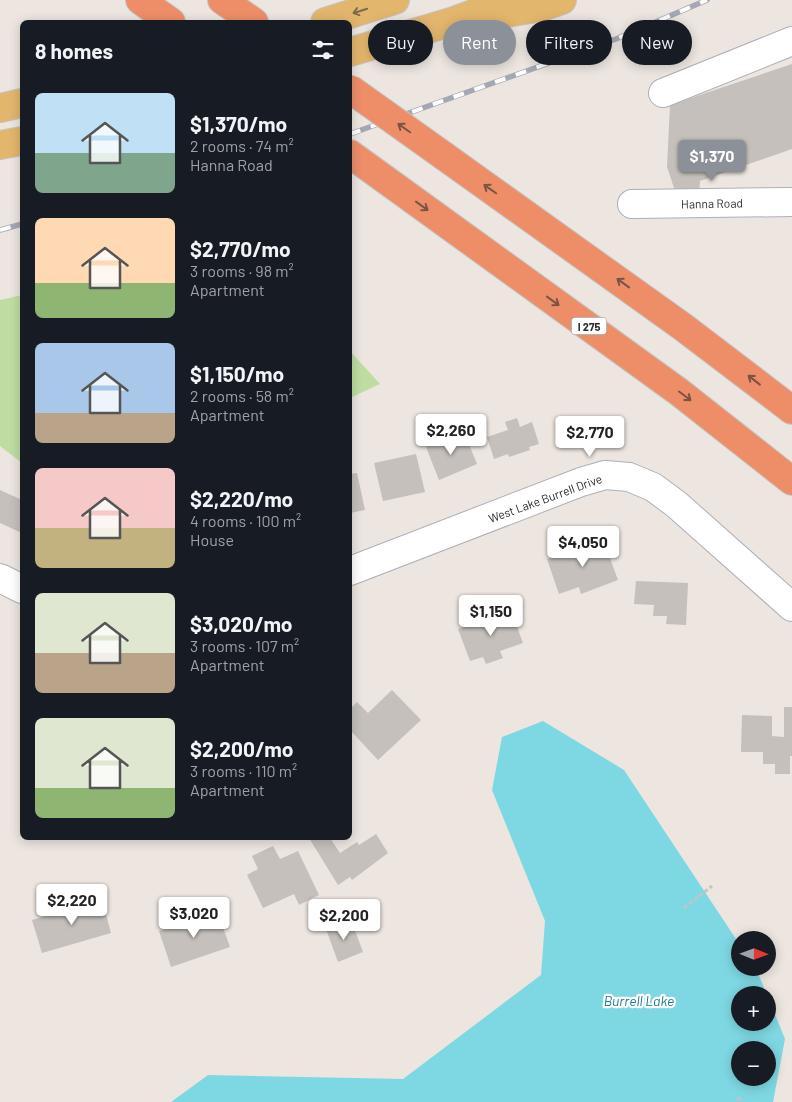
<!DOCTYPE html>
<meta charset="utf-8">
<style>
:root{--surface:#171b24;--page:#20242c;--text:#f1f3f6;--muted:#9ea1a6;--accent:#8c9099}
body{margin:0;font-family:Barlow,sans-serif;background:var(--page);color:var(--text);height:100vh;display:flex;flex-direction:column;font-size:19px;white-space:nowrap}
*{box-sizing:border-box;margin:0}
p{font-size:16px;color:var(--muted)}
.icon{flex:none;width:28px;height:28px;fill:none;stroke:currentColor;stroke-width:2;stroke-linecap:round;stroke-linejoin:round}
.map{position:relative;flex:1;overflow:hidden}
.side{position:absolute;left:20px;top:20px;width:332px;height:820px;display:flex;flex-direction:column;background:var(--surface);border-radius:8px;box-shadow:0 2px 12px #0003}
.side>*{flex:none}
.top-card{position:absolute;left:368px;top:20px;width:349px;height:45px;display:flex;gap:10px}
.needle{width:32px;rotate:91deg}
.tools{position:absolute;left:731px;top:931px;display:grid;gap:10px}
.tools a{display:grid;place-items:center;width:45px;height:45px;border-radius:50%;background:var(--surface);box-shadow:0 2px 12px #0003;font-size:25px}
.price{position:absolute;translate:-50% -42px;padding:0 11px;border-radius:5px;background:#fff;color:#222;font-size:16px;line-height:32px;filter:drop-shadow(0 1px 2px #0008)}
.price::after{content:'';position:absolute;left:50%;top:30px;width:15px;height:11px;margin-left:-8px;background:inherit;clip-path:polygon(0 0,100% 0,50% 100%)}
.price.selected{background:var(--accent);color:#fff}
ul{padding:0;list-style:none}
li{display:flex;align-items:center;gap:15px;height:125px;padding:0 15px}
li span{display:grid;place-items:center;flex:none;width:140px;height:100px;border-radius:8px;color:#555}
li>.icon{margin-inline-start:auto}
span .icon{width:60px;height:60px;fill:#fffc;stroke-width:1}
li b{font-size:21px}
h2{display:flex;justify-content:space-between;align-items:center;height:60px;padding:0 15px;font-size:21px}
.pill{padding:0 18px;border-radius:22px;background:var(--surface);box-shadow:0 2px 12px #0003;font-size:18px;line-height:45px}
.pill.selected{background:var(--accent);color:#fff}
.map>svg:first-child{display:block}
.green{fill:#bfdda3}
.water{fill:#7ed8e3;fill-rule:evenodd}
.building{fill:#c5c0bb}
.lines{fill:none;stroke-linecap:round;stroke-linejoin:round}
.minor-casing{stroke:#adb0b7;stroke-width:30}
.major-casing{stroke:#c4c4c4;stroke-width:30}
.highway-casing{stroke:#c4c4c4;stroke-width:30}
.path{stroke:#c4c4c4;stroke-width:3;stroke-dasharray:4 2.5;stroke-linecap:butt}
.minor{stroke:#fff;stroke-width:28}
.major{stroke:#e3b66e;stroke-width:28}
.highway{stroke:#ee8e69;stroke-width:28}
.rail-casing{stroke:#a3a8b4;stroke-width:5.5}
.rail{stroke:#fff;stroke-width:4;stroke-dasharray:11;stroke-linecap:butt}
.highway-bridge-casing{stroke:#c4c4c4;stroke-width:30;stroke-linecap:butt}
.highway-bridge{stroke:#ee8e69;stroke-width:28}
.oneway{stroke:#7e6a4a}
.oneway2{stroke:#7a5344}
.labels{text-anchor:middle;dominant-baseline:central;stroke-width:4.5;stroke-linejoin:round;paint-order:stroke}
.shield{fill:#fff;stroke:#6b6b6b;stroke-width:1}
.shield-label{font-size:11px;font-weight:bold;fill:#2c2c2c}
.street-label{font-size:12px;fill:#2c2c2c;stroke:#fff}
.water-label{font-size:14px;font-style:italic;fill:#1c7b91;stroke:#fff}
</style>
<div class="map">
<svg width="792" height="1102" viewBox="0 0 792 1102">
<rect width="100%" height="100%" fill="#ece5e0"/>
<!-- green -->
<g class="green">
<path d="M 22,295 L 22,463 L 0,446 L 0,300 Z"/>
<path d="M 350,351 L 380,384 L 350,398 Z"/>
</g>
<!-- water -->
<path class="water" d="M 543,721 L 624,770 L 740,945 L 740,968 L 755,968 L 757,971 L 767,995 L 740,995 L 740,1022 L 768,1022 L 768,997 L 785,1039 L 773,1102 L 171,1102 L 208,1075 L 403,1079 L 541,975 L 545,921 L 492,790 L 502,737 ZM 740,1050 L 768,1050 L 768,1078 L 740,1078 Z"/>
<!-- building -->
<g class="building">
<path d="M 792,64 L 792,149 L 700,181 L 699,198 L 677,197 L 667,167 L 670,105 Z"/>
<path d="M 517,418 L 520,427 L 532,422 L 539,444 L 529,447 L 530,450 L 509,457 L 508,454 L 494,459 L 487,437 L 508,430 L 505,422 Z"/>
<path d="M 464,432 L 477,464 L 439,480 L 426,447 Z"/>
<path d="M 416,454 L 425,492 L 383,501 L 374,463 Z"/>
<path d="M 357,473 L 365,510 L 350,513 L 350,474 Z"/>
<path d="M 0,490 L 22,500 L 22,533 L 0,523 Z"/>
<path d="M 603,539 L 618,580 L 581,594 L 579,587 L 559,594 L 547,559 Z"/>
<path d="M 636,581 L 688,583 L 686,625 L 666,624 L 667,616 L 653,616 L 654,605 L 634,604 Z"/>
<path d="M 511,610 L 523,643 L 500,651 L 503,658 L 486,664 L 483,657 L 470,661 L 458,629 Z"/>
<path d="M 392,690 L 421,720 L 378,760 L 350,730 L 350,709 L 357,702 L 368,713 Z"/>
<path d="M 784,707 L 792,707 L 792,756 L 790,756 L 790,774 L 775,774 L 775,764 L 763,764 L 763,752 L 741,752 L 742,715 L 772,716 L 772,736 L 784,737 Z"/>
<path d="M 376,834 L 388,853 L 352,880 L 350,877 L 338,885 L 309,838 L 330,838 L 340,853 L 357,842 L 359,845 Z"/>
<path d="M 273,846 L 280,859 L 298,851 L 319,895 L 299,905 L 294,894 L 263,908 L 247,875 L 258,869 L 252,856 Z"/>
<path d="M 102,900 L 111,933 L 42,953 L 32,920 Z"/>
<path d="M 217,911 L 230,947 L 171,967 L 159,931 Z"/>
<path d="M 351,920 L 363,952 L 338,962 L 326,929 Z"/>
</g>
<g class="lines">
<defs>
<g id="minor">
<path d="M 663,93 L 792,41"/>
<path d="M 632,204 L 792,202"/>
<path d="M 350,571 L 581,482 L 605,475 L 629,477 L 653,487 L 676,504 L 792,607"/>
<path d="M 0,578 L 22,589"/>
</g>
<g id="major">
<path d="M 489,16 L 542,7 L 562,0"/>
<path d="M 325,22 L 395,0"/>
<path d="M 350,52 L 451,22 L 510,0"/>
<path d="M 0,108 L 22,103"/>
<path d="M 0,145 L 22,141"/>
</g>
<g id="highway">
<path d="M 140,0 L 171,22"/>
<path d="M 222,0 L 254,22"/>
<path d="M 350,154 L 679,392 L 792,481"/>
<path d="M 444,156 L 683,327 L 792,410"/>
</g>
</defs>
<!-- minor casing -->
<use href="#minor" class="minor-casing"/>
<!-- major casing -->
<use href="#major" class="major-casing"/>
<!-- highway casing -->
<use href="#highway" class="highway-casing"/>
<!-- path -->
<g class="path">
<path d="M 684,908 L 712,886"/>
<path d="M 738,1097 L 742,1102"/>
</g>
<!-- minor -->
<use href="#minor" class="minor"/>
<!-- major -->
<use href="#major" class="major"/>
<!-- highway -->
<use href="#highway" class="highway"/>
<defs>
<g id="rail">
<path d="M 350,134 L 616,39 L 707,0"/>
<path d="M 0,230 L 22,224"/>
</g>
</defs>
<!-- rail casing -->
<use href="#rail" class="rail-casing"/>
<!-- rail -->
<use href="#rail" class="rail"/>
<defs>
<path id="highway-bridge" d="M 350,89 L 444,156"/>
</defs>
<!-- highway-bridge casing -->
<use href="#highway-bridge" class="highway-bridge-casing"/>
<!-- highway-bridge -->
<use href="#highway-bridge" class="highway-bridge"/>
</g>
<!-- one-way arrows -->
<defs><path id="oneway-shaft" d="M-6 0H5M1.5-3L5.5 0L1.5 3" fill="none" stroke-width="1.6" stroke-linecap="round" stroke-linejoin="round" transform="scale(1.25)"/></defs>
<use class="oneway" href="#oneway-shaft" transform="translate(360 11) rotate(162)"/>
<g class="oneway2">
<use href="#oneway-shaft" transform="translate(404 128) rotate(-145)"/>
<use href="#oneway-shaft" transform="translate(490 189) rotate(-145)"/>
<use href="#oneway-shaft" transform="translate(422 206) rotate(36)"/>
<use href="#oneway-shaft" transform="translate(623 283) rotate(-144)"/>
<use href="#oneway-shaft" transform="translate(553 301) rotate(36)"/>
<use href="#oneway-shaft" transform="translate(754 380) rotate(-142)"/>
<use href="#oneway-shaft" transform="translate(685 396) rotate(37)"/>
</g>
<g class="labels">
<!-- shield labels -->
<rect class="shield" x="571.5" y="317.5" width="35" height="17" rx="4"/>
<g class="shield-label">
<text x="589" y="326">I 275</text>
</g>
<!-- street labels -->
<g class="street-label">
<text transform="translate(712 203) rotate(-1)">Hanna Road</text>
<text transform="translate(545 498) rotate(-20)">West Lake Burrell Drive</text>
</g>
<!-- water labels -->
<g class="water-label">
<text x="639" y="1000">Burrell Lake</text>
</g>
</g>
</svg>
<div class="tools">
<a><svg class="needle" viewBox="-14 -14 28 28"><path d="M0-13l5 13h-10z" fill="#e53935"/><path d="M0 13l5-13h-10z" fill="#9ea1a6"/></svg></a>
<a>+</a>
<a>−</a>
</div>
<b class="price selected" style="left:712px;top:182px">$1,370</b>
<b class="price" style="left:451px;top:456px">$2,260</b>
<b class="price" style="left:590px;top:458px">$2,770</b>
<b class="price" style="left:583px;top:568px">$4,050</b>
<b class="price" style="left:491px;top:637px">$1,150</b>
<b class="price" style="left:72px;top:926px">$2,220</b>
<b class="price" style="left:194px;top:939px">$3,020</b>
<b class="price" style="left:344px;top:941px">$2,200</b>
<div class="top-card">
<a class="pill">Buy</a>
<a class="pill selected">Rent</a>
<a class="pill">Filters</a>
<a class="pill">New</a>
</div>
<section class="side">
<h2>8 homes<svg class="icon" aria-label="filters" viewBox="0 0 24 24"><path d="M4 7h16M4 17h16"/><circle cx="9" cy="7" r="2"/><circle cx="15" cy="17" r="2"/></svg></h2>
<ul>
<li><span style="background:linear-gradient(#bfe0f5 60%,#7fa58c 0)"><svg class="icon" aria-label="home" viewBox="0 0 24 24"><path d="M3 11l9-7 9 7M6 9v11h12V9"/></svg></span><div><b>$1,370/mo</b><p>2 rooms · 74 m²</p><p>Hanna Road</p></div></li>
<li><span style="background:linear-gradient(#ffd9b3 65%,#8fb573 0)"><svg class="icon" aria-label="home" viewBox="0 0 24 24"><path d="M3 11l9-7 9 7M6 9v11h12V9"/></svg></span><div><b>$2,770/mo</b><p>3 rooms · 98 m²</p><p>Apartment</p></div></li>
<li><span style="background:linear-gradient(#a9c7e8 70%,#b9a48a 0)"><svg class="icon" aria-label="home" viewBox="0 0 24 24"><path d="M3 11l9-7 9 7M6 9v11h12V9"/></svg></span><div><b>$1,150/mo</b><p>2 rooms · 58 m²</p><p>Apartment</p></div></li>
<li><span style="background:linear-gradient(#f6c9c9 60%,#c2b280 0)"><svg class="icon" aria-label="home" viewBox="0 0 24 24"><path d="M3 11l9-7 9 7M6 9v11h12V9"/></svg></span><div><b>$2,220/mo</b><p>4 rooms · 100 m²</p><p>House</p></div></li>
<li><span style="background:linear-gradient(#dfe7d0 60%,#b9a48a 0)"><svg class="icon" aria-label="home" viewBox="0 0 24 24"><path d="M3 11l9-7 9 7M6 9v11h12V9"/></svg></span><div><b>$3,020/mo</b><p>3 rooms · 107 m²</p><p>Apartment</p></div></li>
<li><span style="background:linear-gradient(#dfe7d0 70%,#8fb573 0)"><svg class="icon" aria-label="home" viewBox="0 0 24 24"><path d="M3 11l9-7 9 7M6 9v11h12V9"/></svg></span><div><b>$2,200/mo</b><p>3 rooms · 110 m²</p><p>Apartment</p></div></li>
</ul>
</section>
</div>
